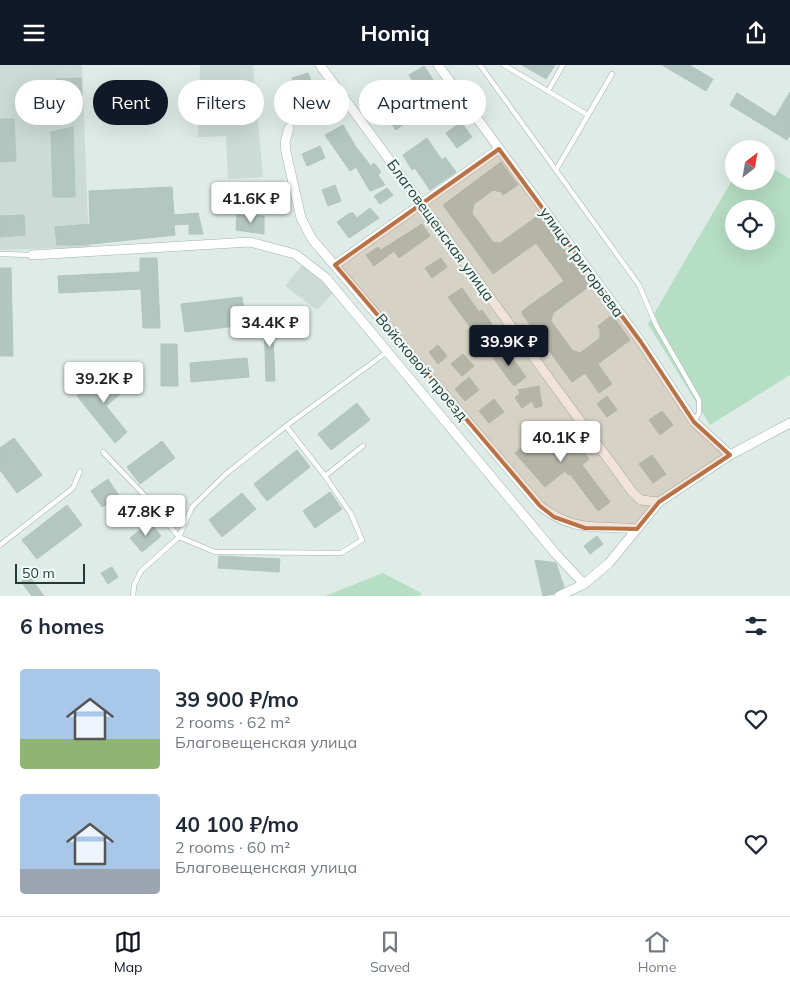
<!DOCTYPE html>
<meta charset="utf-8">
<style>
:root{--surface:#fff;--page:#f2f2f3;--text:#1f2937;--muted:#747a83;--line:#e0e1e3;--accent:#111827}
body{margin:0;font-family:Mulish,sans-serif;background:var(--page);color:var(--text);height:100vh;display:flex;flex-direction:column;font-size:19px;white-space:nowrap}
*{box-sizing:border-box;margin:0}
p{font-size:16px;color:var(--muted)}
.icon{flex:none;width:28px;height:28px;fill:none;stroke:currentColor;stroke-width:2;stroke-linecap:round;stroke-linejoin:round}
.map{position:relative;height:531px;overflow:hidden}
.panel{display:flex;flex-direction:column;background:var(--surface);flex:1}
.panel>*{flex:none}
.guide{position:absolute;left:15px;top:15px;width:500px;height:45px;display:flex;gap:10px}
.needle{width:32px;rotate:31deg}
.buttons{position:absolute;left:725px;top:75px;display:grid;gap:10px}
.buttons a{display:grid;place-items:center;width:50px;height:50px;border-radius:50%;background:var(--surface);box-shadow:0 5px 20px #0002;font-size:25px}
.scale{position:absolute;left:15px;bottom:12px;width:70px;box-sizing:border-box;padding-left:5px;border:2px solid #1f3c37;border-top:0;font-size:14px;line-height:18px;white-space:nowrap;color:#1f3c37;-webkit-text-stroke:4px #eff8f4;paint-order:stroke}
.price{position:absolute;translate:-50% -42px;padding:0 11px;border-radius:5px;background:#fff;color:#222;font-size:16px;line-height:32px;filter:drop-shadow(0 1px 2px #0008)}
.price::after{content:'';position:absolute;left:50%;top:30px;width:15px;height:11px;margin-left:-8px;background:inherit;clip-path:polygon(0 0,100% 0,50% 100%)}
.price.active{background:var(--accent);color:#fff}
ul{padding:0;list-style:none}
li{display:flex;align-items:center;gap:15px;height:125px;padding:0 20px}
li span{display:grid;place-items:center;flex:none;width:140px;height:100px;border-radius:5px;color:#555}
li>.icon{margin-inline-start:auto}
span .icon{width:60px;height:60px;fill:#fffc;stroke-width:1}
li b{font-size:21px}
h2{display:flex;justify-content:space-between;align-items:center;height:60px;padding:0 20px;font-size:21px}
.pill{padding:0 18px;border-radius:22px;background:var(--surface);box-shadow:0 5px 20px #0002;font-size:18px;line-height:45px}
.pill.active{background:var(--accent);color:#fff}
header{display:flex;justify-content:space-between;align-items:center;height:65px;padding:0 20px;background:var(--accent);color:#fff;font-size:22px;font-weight:700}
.tab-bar{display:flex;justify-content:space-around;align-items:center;height:70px;border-top:1px solid var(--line);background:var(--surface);font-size:14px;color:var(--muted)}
.tab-bar a{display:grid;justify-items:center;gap:2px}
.tab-bar .active{color:var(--accent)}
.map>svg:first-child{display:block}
.built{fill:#ccdbd6}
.green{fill:#b5dec4;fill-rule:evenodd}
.building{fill:#b4c6c0;stroke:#b0c5be}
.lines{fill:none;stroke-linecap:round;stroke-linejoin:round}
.service-casing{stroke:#a1b3af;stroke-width:5.5}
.minor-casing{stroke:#a1b3af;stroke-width:10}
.service{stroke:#fff;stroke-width:4.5}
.minor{stroke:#fff;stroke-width:9}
.marked{fill:#b97146;fill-opacity:0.2;stroke:#b97146;stroke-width:4;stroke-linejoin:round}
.labels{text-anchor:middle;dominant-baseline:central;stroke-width:4.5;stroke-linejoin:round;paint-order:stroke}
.street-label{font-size:15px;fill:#1f3c37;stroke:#eff8f4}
</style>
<header><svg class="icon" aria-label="menu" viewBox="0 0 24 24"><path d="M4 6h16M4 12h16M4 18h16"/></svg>Homiq<svg class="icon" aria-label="share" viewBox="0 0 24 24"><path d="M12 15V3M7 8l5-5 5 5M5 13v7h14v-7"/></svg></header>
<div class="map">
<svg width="790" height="531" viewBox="0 0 790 531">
<rect width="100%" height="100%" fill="#deebe7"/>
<!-- built -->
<g class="built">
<path d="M 0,0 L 82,0 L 89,182 L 0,185 Z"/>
<path d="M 200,0 L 253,0 L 263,112 L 228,114 L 226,71 L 198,72 Z"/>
<path d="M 302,200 L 334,227 L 317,245 L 285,221 Z"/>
</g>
<!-- green -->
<g class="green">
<path d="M 766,99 L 790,114 L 790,310 L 710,360 L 648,259 L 734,112 L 734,116 L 766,116 ZM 734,144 L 766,144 L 766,176 L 734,176 Z"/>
<path d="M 383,508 L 421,528 L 421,531 L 325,531 Z"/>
</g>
<!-- building -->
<g class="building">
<path d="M 522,0 L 555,0 L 546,14 Z"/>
<path d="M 662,0 L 689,0 L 713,14 L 706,26 Z"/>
<path d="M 424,1 L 451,42 L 437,51 L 409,10 Z"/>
<path d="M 308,8 L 319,35 L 326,32 L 334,48 L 317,57 L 302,30 L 299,32 L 292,13 Z"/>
<path d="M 81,13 L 82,37 L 55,37 L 56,14 Z"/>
<path d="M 379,27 L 392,44 L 398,40 L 409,55 L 396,65 L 379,42 L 376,45 L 368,35 Z"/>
<path d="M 790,27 L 790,70 L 787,75 L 730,40 L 737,28 L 775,52 Z"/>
<path d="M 0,54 L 14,54 L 16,96 L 0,97 Z"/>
<path d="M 461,57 L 472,72 L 457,83 L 446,68 Z"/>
<path d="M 343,60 L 356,82 L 371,101 L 374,98 L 381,107 L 378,110 L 385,120 L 370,126 L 356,102 L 350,106 L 325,70 Z"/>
<path d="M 73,62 L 75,132 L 53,132 L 51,67 Z"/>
<path d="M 427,73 L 442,95 L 445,92 L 456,107 L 430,125 L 415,103 L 412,105 L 403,90 Z"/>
<path d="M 320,81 L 325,93 L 307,101 L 302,89 Z"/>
<path d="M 501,97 L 518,120 L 503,130 L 501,127 L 493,125 L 474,139 L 472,148 L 493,177 L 500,178 L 539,150 L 591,220 L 553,248 L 551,256 L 572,285 L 580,288 L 600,273 L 600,265 L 598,261 L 612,250 L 630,275 L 598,299 L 612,319 L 599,328 L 585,308 L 572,317 L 522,249 L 522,246 L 564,216 L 536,178 L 493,209 L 443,140 Z"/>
<path d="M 335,120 L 341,136 L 328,141 L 322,125 Z"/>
<path d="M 172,122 L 174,150 L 198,148 L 203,169 L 189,169 L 189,159 L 174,160 L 175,170 L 82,180 L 57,180 L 55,162 L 90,159 L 89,126 Z"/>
<path d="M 387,123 L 393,130 L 380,139 L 374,131 Z"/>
<path d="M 370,143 L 379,153 L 349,173 L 337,157 L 350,148 L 353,148 L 357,153 Z"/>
<path d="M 24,150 L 25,170 L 0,172 L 0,151 Z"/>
<path d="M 237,150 L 264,151 L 264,169 L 236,165 Z"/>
<path d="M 422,159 L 430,171 L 399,193 L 394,186 L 374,201 L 366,190 L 378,182 L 381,185 Z"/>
<path d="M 140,193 L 157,193 L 160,263 L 143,263 L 141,224 L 59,228 L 58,211 L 140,207 Z"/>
<path d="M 441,193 L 447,202 L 432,213 L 425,203 Z"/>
<path d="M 0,203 L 11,203 L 13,291 L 0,291 Z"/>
<path d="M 462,223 L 479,247 L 482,245 L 492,259 L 476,270 L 448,232 Z"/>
<path d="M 242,232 L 246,260 L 185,267 L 181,239 Z"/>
<path d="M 264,255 L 276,255 L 277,274 L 273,274 L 275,316 L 266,316 Z"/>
<path d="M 161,279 L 177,279 L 178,321 L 161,321 Z"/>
<path d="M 438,280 L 447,291 L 438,299 L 429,287 Z"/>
<path d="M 505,283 L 526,312 L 514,321 L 493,293 Z"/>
<path d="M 463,289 L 474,301 L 462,311 L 451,299 Z"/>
<path d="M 247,293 L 249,312 L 191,317 L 190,298 Z"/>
<path d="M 108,306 L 124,326 L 106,341 L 127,367 L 115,378 L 77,331 Z"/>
<path d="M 469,312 L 479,325 L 465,336 L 455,324 Z"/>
<path d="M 539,321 L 542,341 L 535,343 L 532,336 L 522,343 L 515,333 L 520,328 L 518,325 Z"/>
<path d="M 607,331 L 617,345 L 607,352 L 597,339 Z"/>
<path d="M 494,334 L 504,347 L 489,358 L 479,346 Z"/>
<path d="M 357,338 L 370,355 L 331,385 L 318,369 Z"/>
<path d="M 662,346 L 673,360 L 660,370 L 649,355 Z"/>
<path d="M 561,358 L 589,394 L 582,400 L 610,437 L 598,446 L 570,409 L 568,410 L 565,406 L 545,422 L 515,388 L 529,376 L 532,380 Z"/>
<path d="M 14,373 L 42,410 L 17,428 L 0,405 L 0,383 Z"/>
<path d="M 162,376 L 175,393 L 140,419 L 127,402 Z"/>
<path d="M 297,385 L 310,402 L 267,436 L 254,419 Z"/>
<path d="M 652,390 L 666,409 L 653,418 L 639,399 Z"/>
<path d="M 108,414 L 119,431 L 102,442 L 91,426 Z"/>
<path d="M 330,427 L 342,444 L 315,463 L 303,446 Z"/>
<path d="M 242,428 L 256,444 L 222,472 L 209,455 Z"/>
<path d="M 67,440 L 82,460 L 37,494 L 22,475 Z"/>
<path d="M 150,457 L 161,471 L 142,487 L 130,473 Z"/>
<path d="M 597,471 L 603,479 L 590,489 L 584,481 Z"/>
<path d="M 219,491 L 280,494 L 279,507 L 218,503 Z"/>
<path d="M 535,495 L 556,498 L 564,522 L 553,529 L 543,531 Z"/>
<path d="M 112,502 L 118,512 L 108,519 L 101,508 Z"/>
<path d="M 29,511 L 44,531 L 32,531 L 21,517 Z"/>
</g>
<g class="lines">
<defs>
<g id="service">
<path d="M 480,0 L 639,220 L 656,260 L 699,335 L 699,348 L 694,357"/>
<path d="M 504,0 L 588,50"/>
<path d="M 548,26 L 563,0"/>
<path d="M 556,105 L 612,9"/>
<path d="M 0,189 L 32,190"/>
<path d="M 286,361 L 325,411"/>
<path d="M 103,387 L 144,430 L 179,472 L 215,487 L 341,488 L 362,475 L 351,449 L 325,411 L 363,381"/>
<path d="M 0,480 L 73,423 L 80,406"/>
<path d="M 133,531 L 134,520 L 141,506 L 179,472 L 192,442 L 226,409 L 286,361 L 387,287"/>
</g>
<g id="minor">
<path d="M 320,0 L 633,428 L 641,435 L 659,437"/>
<path d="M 438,0 L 641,277 L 694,357 L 730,390"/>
<path d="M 289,63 L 285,77 L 286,87 L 301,153 L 312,174 L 540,441 C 575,468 596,460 637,464"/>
<path d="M 32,190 L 250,177 L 295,189 L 326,213 L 555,488 L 584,519"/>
<path d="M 335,200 L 499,84"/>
<path d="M 559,531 L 584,519 L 609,498 L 659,437 L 730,390 L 790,358"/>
</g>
</defs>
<!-- service casing -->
<use href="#service" class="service-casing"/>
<!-- minor casing -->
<use href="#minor" class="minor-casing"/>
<!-- service -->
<use href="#service" class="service"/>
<!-- minor -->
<use href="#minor" class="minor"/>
</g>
<!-- marked area -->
<path class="marked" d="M 499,84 L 641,277 L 694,357 L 730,390 L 659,437 L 637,464 L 585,463 L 554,452 L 540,441 L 335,200 Z"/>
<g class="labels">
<!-- street labels -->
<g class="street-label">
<text transform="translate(441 165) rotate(54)">Благовещенская улица</text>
<text transform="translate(582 197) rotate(54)">улица Григорьева</text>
<text transform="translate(422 302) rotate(50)">Войсковой проезд</text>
</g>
</g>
</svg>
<div class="buttons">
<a><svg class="needle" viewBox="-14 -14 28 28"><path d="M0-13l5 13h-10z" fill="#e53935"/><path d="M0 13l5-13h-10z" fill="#747a83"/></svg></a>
<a><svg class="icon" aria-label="locate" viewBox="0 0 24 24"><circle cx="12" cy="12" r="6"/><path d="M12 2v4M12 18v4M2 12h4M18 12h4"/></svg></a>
</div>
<div class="scale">50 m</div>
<b class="price" style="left:251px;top:159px">41.6K ₽</b>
<b class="price" style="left:270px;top:283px">34.4K ₽</b>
<b class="price active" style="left:509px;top:302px">39.9K ₽</b>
<b class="price" style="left:104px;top:339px">39.2K ₽</b>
<b class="price" style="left:561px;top:398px">40.1K ₽</b>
<b class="price" style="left:146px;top:472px">47.8K ₽</b>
<div class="guide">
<a class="pill">Buy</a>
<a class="pill active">Rent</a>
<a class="pill">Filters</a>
<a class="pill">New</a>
<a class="pill">Apartment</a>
</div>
</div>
<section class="panel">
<h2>6 homes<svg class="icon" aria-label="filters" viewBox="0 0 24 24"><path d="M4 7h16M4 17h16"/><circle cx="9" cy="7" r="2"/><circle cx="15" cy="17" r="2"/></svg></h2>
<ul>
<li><span style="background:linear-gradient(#a9c7e8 70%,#8fb573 0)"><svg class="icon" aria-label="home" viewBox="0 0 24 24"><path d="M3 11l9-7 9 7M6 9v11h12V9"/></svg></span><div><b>39 900 ₽/mo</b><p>2 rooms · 62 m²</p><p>Благовещенская улица</p></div><svg class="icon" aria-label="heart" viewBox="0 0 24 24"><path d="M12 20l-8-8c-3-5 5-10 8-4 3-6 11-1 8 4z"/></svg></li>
<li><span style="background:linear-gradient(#a9c7e8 75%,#9aa5b1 0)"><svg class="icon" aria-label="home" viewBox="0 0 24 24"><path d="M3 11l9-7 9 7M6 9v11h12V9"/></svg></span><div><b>40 100 ₽/mo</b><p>2 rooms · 60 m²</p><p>Благовещенская улица</p></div><svg class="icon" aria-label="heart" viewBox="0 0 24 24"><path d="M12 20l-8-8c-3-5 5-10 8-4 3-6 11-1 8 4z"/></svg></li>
</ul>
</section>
<nav class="tab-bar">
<a class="active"><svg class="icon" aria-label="map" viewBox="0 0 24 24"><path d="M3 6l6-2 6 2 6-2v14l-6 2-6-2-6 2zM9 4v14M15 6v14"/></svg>Map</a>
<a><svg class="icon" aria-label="saved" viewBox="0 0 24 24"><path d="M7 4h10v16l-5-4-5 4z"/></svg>Saved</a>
<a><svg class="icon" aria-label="home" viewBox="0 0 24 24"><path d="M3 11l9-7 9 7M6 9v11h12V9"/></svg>Home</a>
</nav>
